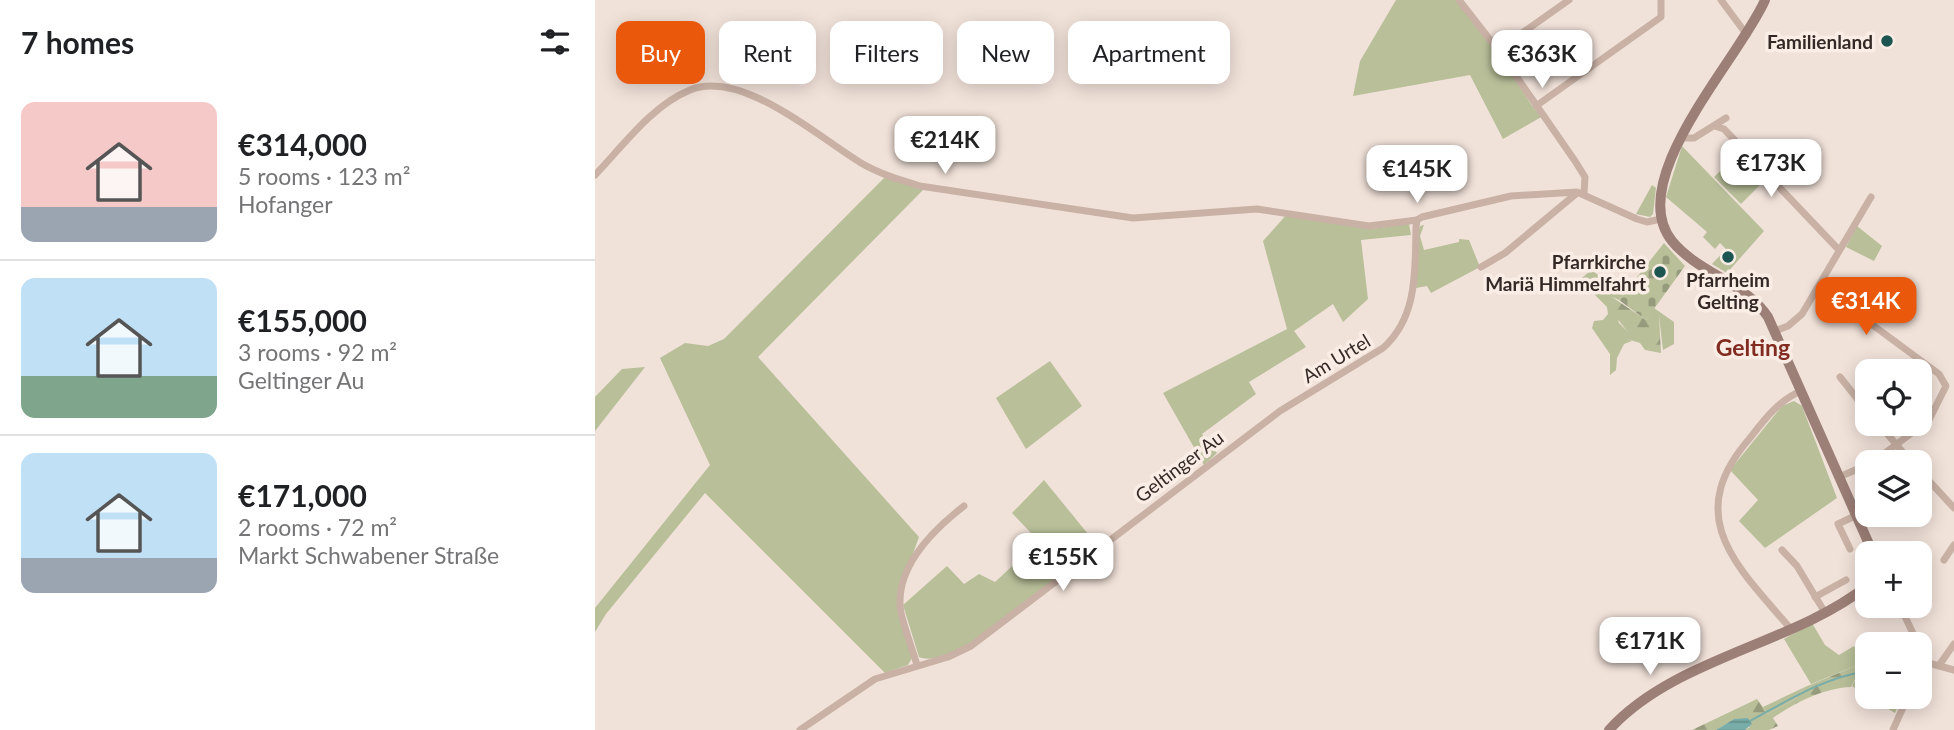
<!DOCTYPE html>
<meta charset="utf-8">
<style>
:root{--surface:#fff;--page:#f6f6f6;--text:#202124;--muted:#757577;--line:#e0e0e0;--accent:#ea580c}
body{margin:0;font-family:Lato,sans-serif;background:var(--page);color:var(--text);height:100vh;display:flex;flex-direction:column;font-size:26px;white-space:nowrap}
*{box-sizing:border-box;margin:0}
p{font-size:23px;color:var(--muted)}
.icon{flex:none;width:38px;height:38px;fill:none;stroke:currentColor;stroke-width:2;stroke-linecap:round;stroke-linejoin:round}
.map{position:relative;flex:1;overflow:hidden}
.sheet{display:flex;flex-direction:column;background:var(--surface);width:595px}
.sheet>*{flex:none}
.top-card{position:absolute;left:21px;top:21px;width:665px;height:63px;display:flex;gap:14px}
.fabs{position:absolute;left:1260px;top:359px;display:grid;gap:14px}
.fabs a{display:grid;place-items:center;width:77px;height:77px;border-radius:14px;background:var(--surface);box-shadow:0 4px 18px #0003;font-size:35px}
.price{position:absolute;translate:-50% -60px;padding:0 16px;border-radius:14px;background:#fff;color:#222;font-size:23px;line-height:46px;filter:drop-shadow(0 2px 4px #0008)}
.price::after{content:'';position:absolute;left:50%;top:42px;width:21px;height:16px;margin-left:-10px;background:inherit;clip-path:polygon(0 0,100% 0,50% 100%)}
.price.active{background:var(--accent);color:#fff}
ul{padding:0;list-style:none}
li{display:flex;align-items:center;gap:21px;height:175px;padding:0 21px}
li+li{border-top:2px solid var(--line)}
li span{display:grid;place-items:center;flex:none;width:196px;height:140px;border-radius:14px;color:#555}
li>.icon{margin-inline-start:auto}
span .icon{width:84px;height:84px;fill:#fffc;stroke-width:1}
li b{font-size:30px}
h2{display:flex;justify-content:space-between;align-items:center;height:84px;padding:0 21px;font-size:30px}
.pill{padding:0 24px;border-radius:14px;background:var(--surface);box-shadow:0 4px 18px #0003;font-size:24px;line-height:63px}
.pill.active{background:var(--accent);color:#fff}
main{display:flex;flex:1;min-height:0}
.map>svg:first-child{display:block}
.grass{fill:#b8bf99}
.forest{fill:url(#forest-firs)}
.cemetery{fill:url(#cemetery-stones)}
.water{fill:url(#water-rules)}
.lines{fill:none;stroke-linecap:round;stroke-linejoin:round}
.stream{stroke:#78ada9;stroke-width:2}
.street{stroke:#c9b1a5;stroke-width:7}
.secondary{stroke:#9c7f77;stroke-width:10}
.poi-dot{fill:#1d5552;stroke:#f9ede5;stroke-width:2.5}
.labels{text-anchor:middle;dominant-baseline:central;stroke-width:7;stroke-linejoin:round;paint-order:stroke}
.poi-label{font-size:19px;font-weight:bold;fill:#342926;stroke:#f9ede5;text-anchor:end}
.street-label{font-size:19px;fill:#342926;stroke:#f9ede5}
.quarter-label{font-size:23px;font-weight:bold;fill:#822b20;stroke:#f9ede5}
</style>
<main>
<section class="sheet">
<h2>7 homes<svg class="icon" aria-label="filters" viewBox="0 0 24 24"><path d="M4 7h16M4 17h16"/><circle cx="9" cy="7" r="2"/><circle cx="15" cy="17" r="2"/></svg></h2>
<ul>
<li><span style="background:linear-gradient(#f6c9c9 75%,#9aa5b1 0)"><svg class="icon" aria-label="home" viewBox="0 0 24 24"><path d="M3 11l9-7 9 7M6 9v11h12V9"/></svg></span><div><b>€314,000</b><p>5 rooms · 123 m²</p><p>Hofanger</p></div></li>
<li><span style="background:linear-gradient(#bfe0f5 70%,#7fa58c 0)"><svg class="icon" aria-label="home" viewBox="0 0 24 24"><path d="M3 11l9-7 9 7M6 9v11h12V9"/></svg></span><div><b>€155,000</b><p>3 rooms · 92 m²</p><p>Geltinger Au</p></div></li>
<li><span style="background:linear-gradient(#bfe0f5 75%,#9aa5b1 0)"><svg class="icon" aria-label="home" viewBox="0 0 24 24"><path d="M3 11l9-7 9 7M6 9v11h12V9"/></svg></span><div><b>€171,000</b><p>2 rooms · 72 m²</p><p>Markt Schwabener Straße</p></div></li>
</ul>
</section>
<div class="map">
<svg width="1359" height="730" viewBox="0 0 1359 730">
<defs>
<pattern id="forest-firs" width="22" height="20" patternUnits="userSpaceOnUse" patternTransform="scale(1.75)"><rect width="22" height="20" fill="#b8bf99"/><path d="M5 1l3.5 6h-7zM16 11l3.5 6h-7z" fill="#969b7d"/></pattern>
<pattern id="cemetery-stones" width="16" height="16" patternUnits="userSpaceOnUse" patternTransform="scale(1.75)"><rect width="16" height="16" fill="#b8bf99"/><path d="M2 7V4a2 2 0 0 1 4 0v3zM10 15v-3a2 2 0 0 1 4 0v3z" fill="#969b7d"/></pattern>
<pattern id="water-rules" width="6" height="5" patternUnits="userSpaceOnUse" patternTransform="scale(1.75)"><rect width="6" height="5" fill="#78ada9"/><path d="M0 2.5h6" fill="none" stroke="#638d89"/></pattern>
</defs>
<rect width="100%" height="100%" fill="#f1e2d9"/>
<!-- grass -->
<g class="grass">
<path d="M 801,0 L 862,0 L 902,50 L 939,109 L 948,116 L 908,139 L 875,75 L 758,96 L 765,61 Z"/>
<path d="M 1087,146 L 1169,231 L 1132,273 L 1117,264 L 1131,249 L 1125,243 L 1120,249 L 1108,237 L 1112,232 L 1071,197 Z"/>
<path d="M 1145,152 L 1171,179 L 1146,204 L 1119,177 Z"/>
<path d="M 290,177 L 329,189 L 163,357 L 324,537 L 307,584 L 304,603 L 317,658 L 313,665 L 290,673 L 110,493 L 11,614 L 0,632 L 0,608 L 115,465 L 65,358 L 90,343 L 113,346 L 129,339 Z"/>
<path d="M 1057,185 L 1061,188 L 1058,214 L 1055,217 L 1041,214 Z"/>
<path d="M 693,213 L 776,229 L 814,224 L 816,235 L 766,240 L 773,299 L 748,322 L 738,304 L 699,331 L 711,347 L 654,382 L 661,394 L 607,434 L 622,453 L 609,465 L 568,393 L 692,329 L 668,241 Z"/>
<path d="M 829,225 L 825,236 L 829,250 L 864,242 L 864,239 L 874,240 L 885,267 L 836,293 L 832,286 L 821,288 L 823,233 L 825,226 Z"/>
<path d="M 1262,226 L 1287,246 L 1279,261 L 1251,247 Z"/>
<path d="M 997,269 L 1017,290 L 1021,288 L 1030,292 L 1024,300 L 1017,297 L 1024,323 L 1032,331 L 1032,339 L 1037,341 L 1029,344 L 1022,358 L 1021,370 L 1015,375 L 1015,354 L 997,328 L 999,321 L 1008,320 L 1013,314 L 1012,307 L 985,280 Z"/>
<path d="M 1059,308 L 1079,322 L 1079,344 L 1068,350 L 1064,316 L 1051,320 Z"/>
<path d="M 455,361 L 487,406 L 431,449 L 401,398 Z"/>
<path d="M 50,367 L 0,431 L 0,397 L 27,369 Z"/>
<path d="M 1199,401 L 1207,406 L 1242,498 L 1170,548 L 1144,521 L 1163,500 L 1135,470 L 1187,406 Z"/>
<path d="M 449,480 L 502,545 L 471,570 L 417,513 Z"/>
<path d="M 441,544 L 468,572 C 442,592 357,671 324,657 L 308,605 L 352,566 L 369,584 L 384,574 L 400,582 Z"/>
<path d="M 1217,623 L 1230,645 L 1244,655 L 1259,646 L 1270,662 L 1216,684 L 1189,639 Z"/>
<path d="M 1263,674 L 1272,674 L 1272,696 L 1257,686 Z"/>
<path d="M 1210,687 L 1200,699 L 1173,714 L 1168,707 Z"/>
<path d="M 1273,697 L 1307,696 L 1307,697 L 1300,713 Z"/>
</g>
<!-- forest -->
<g class="forest">
<path d="M 1017,297 L 1051,320 L 1058,315 L 1064,316 L 1066,353 L 1050,350 L 1045,343 L 1032,339 L 1032,331 L 1018,313 L 1013,301 Z"/>
<path d="M 1270,662 L 1272,671 L 1263,673 L 1256,687 C 1229,688 1201,702 1178,718 L 1183,726 L 1174,730 L 1150,730 L 1155,727 L 1139,719 L 1121,730 L 1097,730 L 1162,699 L 1173,714 L 1200,699 L 1210,687 Z"/>
</g>
<!-- cemetery -->
<path class="cemetery" d="M 1069,243 L 1090,266 L 1051,320 L 1024,300 Z"/>
<!-- water -->
<path class="water" d="M 1153,718 L 1157,724 L 1150,730 L 1121,730 L 1139,719 Z"/>
<g class="lines">
<!-- stream -->
<path class="stream" d="M 1155,721 C 1194,700 1228,678 1272,671"/>
<!-- street -->
<g class="street">
<path d="M 864,0 L 903,50 L 980,161 L 990,177 L 989,193"/>
<path d="M 1126,0 L 1152,35"/>
<path d="M 903,50 L 974,0"/>
<path d="M 941,106 L 1066,17 L 1066,0"/>
<path d="M 1120,126 L 1129,129 L 1244,250"/>
<path d="M 1086,138 L 1099,138 L 1131,118"/>
<path d="M 0,175 C 28,146 56,106 95,90 C 147,69 223,137 266,163 C 285,174 305,180 325,186 L 538,218 L 662,209 L 774,226 L 822,220"/>
<path d="M 886,267 L 910,253 L 982,193"/>
<path d="M 1221,293 L 1256,309 L 1344,374 L 1351,386 L 1334,420 L 1278,462"/>
<path d="M 1180,331 L 1193,326 L 1207,314 L 1276,197"/>
<path d="M 1245,377 L 1272,411"/>
<path d="M 1284,424 L 1316,462"/>
<path d="M 1325,471 L 1359,508"/>
<path d="M 1244,477 L 1272,465"/>
<path d="M 1255,549 L 1243,524 L 1262,515"/>
<path d="M 1187,550 L 1202,566 L 1229,611"/>
<path d="M 1349,560 L 1359,545"/>
<path d="M 1220,597 L 1251,580"/>
<path d="M 1305,606 L 1323,644"/>
<path d="M 1195,628 C 1142,566 1086,517 1155,438 C 1169,420 1184,400 1206,391"/>
<path d="M 1325,649 L 1325,667"/>
<path d="M 1326,661 L 1359,670"/>
<path d="M 1345,664 L 1359,644"/>
<path d="M 322,665 C 317,648 310,630 306,613 C 298,568 338,530 369,506"/>
<path d="M 205,730 L 280,679 L 353,657 L 376,646 L 685,411 L 788,348 C 823,317 820,270 821,227 L 822,220 L 827,217 L 916,196 L 982,192 L 1042,219 L 1052,222 L 1066,219"/>
<path d="M 1298,730 L 1313,696"/>
</g>
<!-- secondary -->
<g class="secondary">
<path d="M 1170,0 C 1145,58 1028,180 1077,241 C 1103,273 1150,282 1173,317 L 1278,553"/>
<path d="M 1014,730 C 1079,658 1197,645 1272,586"/>
</g>
</g>
<!-- markers -->
<g class="poi-dot">
<circle cx="1292" cy="41" r="7"/>
<circle cx="1133" cy="257" r="7"/>
<circle cx="1065" cy="272" r="7"/>
</g>
<g class="labels">
<!-- poi labels -->
<g class="poi-label">
<text x="1278" y="41">Familienland</text>
<text x="1051" y="261">Pfarrkirche<tspan x="1051" dy="22">Mariä Himmelfahrt</tspan></text>
<text x="1133" y="279" text-anchor="middle">Pfarrheim<tspan x="1133" dy="22">Gelting</tspan></text>
</g>
<!-- street labels -->
<g class="street-label">
<text transform="translate(741 358) rotate(-31)">Am Urtel</text>
<text transform="translate(584 466) rotate(-37)">Geltinger Au</text>
</g>
<!-- quarter labels -->
<g class="quarter-label">
<text x="1158" y="347">Gelting</text>
</g>
</g>
</svg>
<div class="fabs">
<a><svg class="icon" aria-label="locate" viewBox="0 0 24 24"><circle cx="12" cy="12" r="6"/><path d="M12 2v4M12 18v4M2 12h4M18 12h4"/></svg></a>
<a><svg class="icon" aria-label="layers" viewBox="0 0 24 24"><path d="M12 4l9 5-9 5-9-5zM3 14l9 5 9-5"/></svg></a>
<a>+</a>
<a>−</a>
</div>
<b class="price" style="left:947px;top:90px">€363K</b>
<b class="price" style="left:350px;top:176px">€214K</b>
<b class="price" style="left:1176px;top:199px">€173K</b>
<b class="price" style="left:822px;top:205px">€145K</b>
<b class="price active" style="left:1271px;top:337px">€314K</b>
<b class="price" style="left:468px;top:593px">€155K</b>
<b class="price" style="left:1055px;top:677px">€171K</b>
<div class="top-card">
<a class="pill active">Buy</a>
<a class="pill">Rent</a>
<a class="pill">Filters</a>
<a class="pill">New</a>
<a class="pill">Apartment</a>
</div>
</div>
</main>
